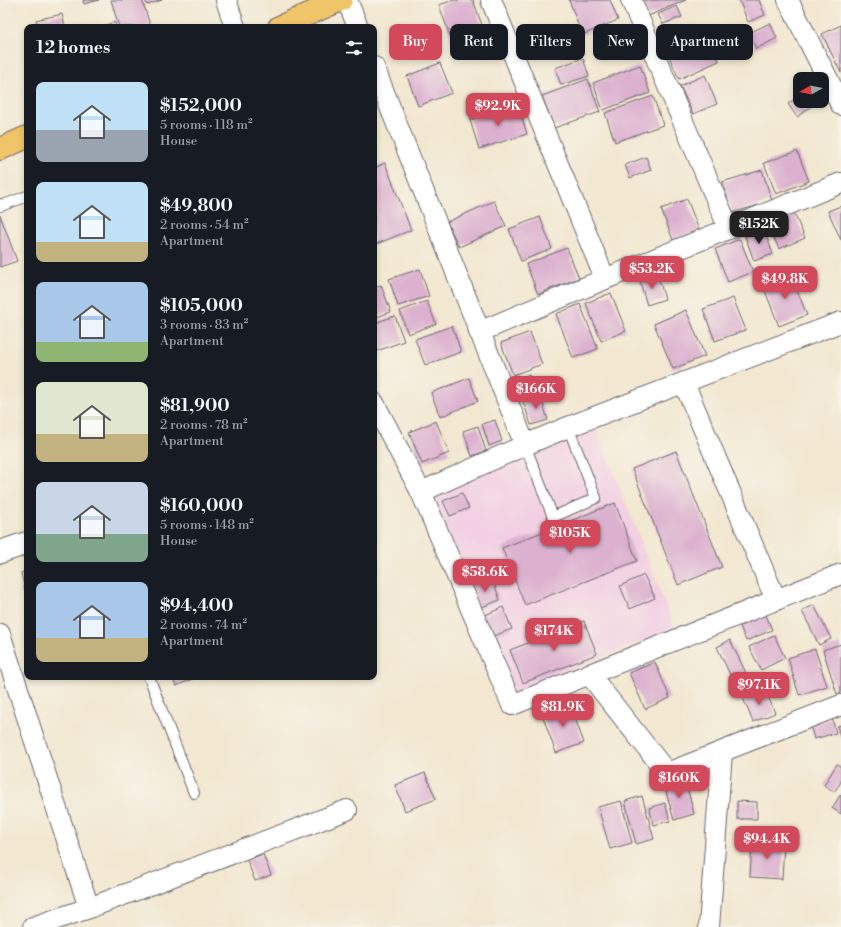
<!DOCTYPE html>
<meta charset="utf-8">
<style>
:root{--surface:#171b24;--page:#20242c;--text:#f1f3f6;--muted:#9ea1a6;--accent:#d1495b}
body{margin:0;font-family:"Libre Bodoni",serif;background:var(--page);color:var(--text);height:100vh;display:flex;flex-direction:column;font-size:15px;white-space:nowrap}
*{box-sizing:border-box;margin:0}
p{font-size:13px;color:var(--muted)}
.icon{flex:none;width:22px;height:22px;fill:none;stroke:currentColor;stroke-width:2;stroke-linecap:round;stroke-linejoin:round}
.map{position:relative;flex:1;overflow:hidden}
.panel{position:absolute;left:24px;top:24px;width:353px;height:656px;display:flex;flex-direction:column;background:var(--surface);border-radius:8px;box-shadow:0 2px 6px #0003}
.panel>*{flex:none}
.banner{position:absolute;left:389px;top:24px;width:380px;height:36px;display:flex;gap:8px}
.needle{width:26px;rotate:261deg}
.controls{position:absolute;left:793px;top:72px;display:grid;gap:8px}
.controls a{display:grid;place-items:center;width:36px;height:36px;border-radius:8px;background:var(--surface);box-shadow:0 2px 6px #0003;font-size:20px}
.price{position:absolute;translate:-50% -34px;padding:0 9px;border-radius:8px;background:var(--accent);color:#fff;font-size:13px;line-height:26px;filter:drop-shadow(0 1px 2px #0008)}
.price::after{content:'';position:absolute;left:50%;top:24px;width:12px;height:9px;margin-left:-6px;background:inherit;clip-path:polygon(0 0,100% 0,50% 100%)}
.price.on{background:#222;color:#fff}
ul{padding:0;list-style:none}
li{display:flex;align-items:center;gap:12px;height:100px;padding:0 12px}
li span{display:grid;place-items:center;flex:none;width:112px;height:80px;border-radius:8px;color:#555}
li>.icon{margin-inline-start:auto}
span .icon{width:48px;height:48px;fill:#fffc;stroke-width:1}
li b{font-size:17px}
h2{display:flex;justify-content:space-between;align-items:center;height:48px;padding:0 12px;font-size:17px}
.chip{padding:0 14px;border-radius:8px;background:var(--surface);box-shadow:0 2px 6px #0003;font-size:14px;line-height:36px}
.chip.on{background:var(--accent);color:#fff}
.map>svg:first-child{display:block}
.built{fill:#f2cfe2}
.building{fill:#dcb1cf}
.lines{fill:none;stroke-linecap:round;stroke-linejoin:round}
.service-casing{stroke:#6b676f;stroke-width:12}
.minor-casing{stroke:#6b676f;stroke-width:22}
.tertiary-casing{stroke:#6b676f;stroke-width:24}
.primary-casing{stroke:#6b676f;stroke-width:24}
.service{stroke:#fff;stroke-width:10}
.minor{stroke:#fff;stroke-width:20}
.tertiary{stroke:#fff;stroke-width:22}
.primary{stroke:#f0c469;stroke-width:22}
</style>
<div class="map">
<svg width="841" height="927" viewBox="0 0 841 927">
<rect width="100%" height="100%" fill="#f7f3e8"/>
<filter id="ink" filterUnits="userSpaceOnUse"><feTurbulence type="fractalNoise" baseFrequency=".025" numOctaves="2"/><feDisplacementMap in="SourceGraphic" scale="8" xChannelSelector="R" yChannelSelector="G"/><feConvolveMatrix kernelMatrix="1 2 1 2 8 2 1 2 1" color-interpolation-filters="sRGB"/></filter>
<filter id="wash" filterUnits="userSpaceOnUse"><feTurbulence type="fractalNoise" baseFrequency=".012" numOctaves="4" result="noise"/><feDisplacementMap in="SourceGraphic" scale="16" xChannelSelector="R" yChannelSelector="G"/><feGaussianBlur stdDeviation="0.9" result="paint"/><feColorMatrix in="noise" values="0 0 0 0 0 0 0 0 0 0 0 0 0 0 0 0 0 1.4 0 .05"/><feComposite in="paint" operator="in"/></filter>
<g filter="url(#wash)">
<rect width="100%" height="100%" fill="#f2e7d0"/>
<!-- built -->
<path class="built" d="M 596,428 L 675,628 L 512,693 L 432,493 Z"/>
<g id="blocks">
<!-- building -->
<g class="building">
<path d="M 83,0 L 99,0 L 84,4 Z"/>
<path d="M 111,0 L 142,0 L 150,25 L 145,27 L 119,27 Z"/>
<path d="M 145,0 L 162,0 L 147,5 Z"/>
<path d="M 454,0 L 473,0 L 486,36 L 454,47 L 439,5 Z"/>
<path d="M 569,0 L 610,0 L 618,20 L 582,35 Z"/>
<path d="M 642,0 L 686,0 L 648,16 Z"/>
<path d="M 739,0 L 759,0 L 765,15 L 748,22 Z"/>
<path d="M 677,6 L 682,17 L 663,24 L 658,14 Z"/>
<path d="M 62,14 L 65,27 L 38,27 L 36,20 Z"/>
<path d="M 115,22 L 116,27 L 100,27 Z"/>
<path d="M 770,23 L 777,38 L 756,49 L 749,33 Z"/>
<path d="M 841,25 L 841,73 L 822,34 Z"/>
<path d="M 706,31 L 719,61 L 679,79 L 666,49 Z"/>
<path d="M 583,58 L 589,76 L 561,85 L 555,68 Z"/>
<path d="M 440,63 L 452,93 L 418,106 L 407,76 Z"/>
<path d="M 640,65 L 650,93 L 603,110 L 593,83 Z"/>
<path d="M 705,75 L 717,104 L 693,114 L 680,86 Z"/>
<path d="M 588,79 L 600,112 L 554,128 L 542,96 Z"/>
<path d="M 800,95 L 800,101 L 810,101 L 813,105 L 797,117 L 788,104 Z"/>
<path d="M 653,96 L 663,125 L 615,142 L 605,113 Z"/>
<path d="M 518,105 L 527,134 L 479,149 L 470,120 Z"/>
<path d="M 797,151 L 809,181 L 776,194 L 764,163 Z"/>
<path d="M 646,157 L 651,170 L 630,178 L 625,165 Z"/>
<path d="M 385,163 L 411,230 L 374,245 L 374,168 Z"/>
<path d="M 762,170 L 772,201 L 732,213 L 722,182 Z"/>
<path d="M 687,199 L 699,230 L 673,240 L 661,209 Z"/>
<path d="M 494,201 L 506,226 L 459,247 L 447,222 Z"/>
<path d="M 841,206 L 841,240 L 828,211 Z"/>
<path d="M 794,213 L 805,238 L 779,249 L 768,224 Z"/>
<path d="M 0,215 L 17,261 L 0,267 Z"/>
<path d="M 540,217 L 552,249 L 521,261 L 509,229 Z"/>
<path d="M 764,230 L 773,254 L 754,261 L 745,236 Z"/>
<path d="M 740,239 L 753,272 L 728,282 L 715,249 Z"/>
<path d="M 567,248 L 579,278 L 538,294 L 526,264 Z"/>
<path d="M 420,269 L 429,296 L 398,306 L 389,279 Z"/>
<path d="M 791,275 L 807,315 L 779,326 L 763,286 Z"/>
<path d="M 658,276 L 665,299 L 647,305 L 640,282 Z"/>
<path d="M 381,285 L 391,312 L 374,318 L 374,288 Z"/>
<path d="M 611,293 L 626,331 L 601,341 L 586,303 Z"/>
<path d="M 733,298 L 746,330 L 715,341 L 703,309 Z"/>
<path d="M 427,301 L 436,324 L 408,334 L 400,311 Z"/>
<path d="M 580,304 L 598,349 L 573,358 L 556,314 Z"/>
<path d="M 686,310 L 705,356 L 673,369 L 654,324 Z"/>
<path d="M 395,316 L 404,341 L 374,352 L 374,323 Z"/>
<path d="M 452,326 L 461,352 L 425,365 L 415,339 Z"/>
<path d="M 530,332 L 542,364 L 513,375 L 501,343 Z"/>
<path d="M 529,375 L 535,390 L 518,396 L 512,381 Z"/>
<path d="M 469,378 L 478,401 L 440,417 L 431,393 Z"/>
<path d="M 540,395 L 548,420 L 531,425 L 523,401 Z"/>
<path d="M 495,420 L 502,441 L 489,446 L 482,424 Z"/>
<path d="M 436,421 L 449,453 L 422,464 L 409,432 Z"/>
<path d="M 478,426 L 486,451 L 472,456 L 463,431 Z"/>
<path d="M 676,451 L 722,567 L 678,585 L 632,469 Z"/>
<path d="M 462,493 L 469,508 L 450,516 L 443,501 Z"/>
<path d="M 615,503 L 637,561 L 525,605 L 502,548 Z"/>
<path d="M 27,571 L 27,595 L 26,595 L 21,573 Z"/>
<path d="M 644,575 L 655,598 L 630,609 L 620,586 Z"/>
<path d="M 492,578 L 500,600 L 479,608 L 471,585 Z"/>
<path d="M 814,605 L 831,639 L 819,645 L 802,611 Z"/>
<path d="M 503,607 L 512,629 L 491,637 L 483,616 Z"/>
<path d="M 766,615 L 772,630 L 746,641 L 740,626 Z"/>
<path d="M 584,621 L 597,654 L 523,683 L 510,650 Z"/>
<path d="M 774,635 L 785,658 L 761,670 L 749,647 Z"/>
<path d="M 730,640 L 747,675 L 733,681 L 717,647 Z"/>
<path d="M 841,644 L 841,693 L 837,694 L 823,650 Z"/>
<path d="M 815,649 L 827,686 L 799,695 L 788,658 Z"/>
<path d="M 655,662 L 670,698 L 645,709 L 629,673 Z"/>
<path d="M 764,673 L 768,684 L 754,688 L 751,678 Z"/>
<path d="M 172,677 L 197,677 L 176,686 Z"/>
<path d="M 765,689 L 775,713 L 753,722 L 743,698 Z"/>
<path d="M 570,704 L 584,743 L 556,753 L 542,714 Z"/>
<path d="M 832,718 L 836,733 L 814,739 L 810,724 Z"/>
<path d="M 841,725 L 841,739 L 837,726 Z"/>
<path d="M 837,764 L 841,767 L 841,782 L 834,792 L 824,785 Z"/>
<path d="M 425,773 L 436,799 L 405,811 L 395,785 Z"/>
<path d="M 685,779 L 694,814 L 674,820 L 664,785 Z"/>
<path d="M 841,794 L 841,814 L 832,808 Z"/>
<path d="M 642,796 L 654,839 L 636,844 L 625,801 Z"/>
<path d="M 621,801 L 632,843 L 610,849 L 598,807 Z"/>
<path d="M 737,801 L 757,802 L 757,819 L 737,819 Z"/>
<path d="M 665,803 L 670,821 L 654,825 L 649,808 Z"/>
<path d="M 752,841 L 784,844 L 782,879 L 750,877 Z"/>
<path d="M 263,854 L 271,875 L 255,881 L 247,860 Z"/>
</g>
</g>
</g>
<g filter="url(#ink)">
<use href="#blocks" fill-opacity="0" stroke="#6b676f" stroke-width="1"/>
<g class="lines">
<defs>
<g id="service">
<path d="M 0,204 L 1,206 L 27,196"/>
<path d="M 525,445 L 553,517 L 596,498 L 568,427"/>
<path d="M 149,677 L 194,793"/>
</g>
<g id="minor">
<path d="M 226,0 L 235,27"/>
<path d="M 347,0 L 358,27"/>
<path d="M 491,0 L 605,279"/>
<path d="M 631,0 L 729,229"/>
<path d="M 788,0 L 841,105"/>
<path d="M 374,67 L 525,445"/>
<path d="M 479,332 L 605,279 L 841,183"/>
<path d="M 684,383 L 776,600"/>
<path d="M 374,403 L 421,492 L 512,705 L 841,574"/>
<path d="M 421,492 L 525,445 L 568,427 L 841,322"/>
<path d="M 0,634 L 89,908"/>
<path d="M 589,674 L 667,773 L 841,705"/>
<path d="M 33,927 L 89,908 L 347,810"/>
<path d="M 709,927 L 722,752"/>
</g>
<path id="tertiary" d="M 0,552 L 27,543"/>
<g id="primary">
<path d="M 279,27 L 341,0"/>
<path d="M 0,149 L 27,137"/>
</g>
</defs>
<!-- service casing -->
<use href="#service" class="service-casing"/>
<!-- minor casing -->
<use href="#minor" class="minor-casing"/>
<!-- tertiary casing -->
<use href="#tertiary" class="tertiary-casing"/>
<!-- primary casing -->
<use href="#primary" class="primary-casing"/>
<!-- service -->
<use href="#service" class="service"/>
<!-- minor -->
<use href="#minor" class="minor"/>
<!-- tertiary -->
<use href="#tertiary" class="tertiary"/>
<!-- primary -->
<use href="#primary" class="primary"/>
</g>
</g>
</svg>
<div class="controls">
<a><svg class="needle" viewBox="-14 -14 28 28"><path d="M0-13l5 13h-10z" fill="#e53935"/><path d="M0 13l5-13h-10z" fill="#9ea1a6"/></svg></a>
</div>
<b class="price" style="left:498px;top:127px">$92.9K</b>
<b class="price on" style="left:759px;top:245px">$152K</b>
<b class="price" style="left:652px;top:290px">$53.2K</b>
<b class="price" style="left:785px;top:300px">$49.8K</b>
<b class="price" style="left:536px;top:410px">$166K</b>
<b class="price" style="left:570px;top:554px">$105K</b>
<b class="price" style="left:485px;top:593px">$58.6K</b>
<b class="price" style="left:554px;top:652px">$174K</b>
<b class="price" style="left:759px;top:706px">$97.1K</b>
<b class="price" style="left:563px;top:728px">$81.9K</b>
<b class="price" style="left:679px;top:799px">$160K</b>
<b class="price" style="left:767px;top:860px">$94.4K</b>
<div class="banner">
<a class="chip on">Buy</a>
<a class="chip">Rent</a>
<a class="chip">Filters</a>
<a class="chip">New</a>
<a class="chip">Apartment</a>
</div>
<section class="panel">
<h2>12 homes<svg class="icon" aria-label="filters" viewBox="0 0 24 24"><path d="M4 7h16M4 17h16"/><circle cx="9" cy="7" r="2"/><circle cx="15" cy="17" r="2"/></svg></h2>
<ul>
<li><span style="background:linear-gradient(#bfe0f5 60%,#9aa5b1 0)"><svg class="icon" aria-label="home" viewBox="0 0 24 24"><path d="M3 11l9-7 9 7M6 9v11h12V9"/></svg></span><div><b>$152,000</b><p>5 rooms · 118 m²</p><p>House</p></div></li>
<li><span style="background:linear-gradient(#bfe0f5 75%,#c2b280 0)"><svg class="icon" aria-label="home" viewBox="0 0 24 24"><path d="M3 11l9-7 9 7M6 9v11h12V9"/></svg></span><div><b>$49,800</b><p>2 rooms · 54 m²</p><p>Apartment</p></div></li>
<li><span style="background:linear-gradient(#a9c7e8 75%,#8fb573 0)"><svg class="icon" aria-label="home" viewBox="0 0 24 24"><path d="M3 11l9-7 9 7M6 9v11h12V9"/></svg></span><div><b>$105,000</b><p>3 rooms · 83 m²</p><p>Apartment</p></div></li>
<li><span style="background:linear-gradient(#dfe7d0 65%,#c2b280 0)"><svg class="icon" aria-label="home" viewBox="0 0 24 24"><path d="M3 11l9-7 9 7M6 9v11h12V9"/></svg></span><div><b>$81,900</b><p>2 rooms · 78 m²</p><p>Apartment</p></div></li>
<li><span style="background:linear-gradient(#c9d6e8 65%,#7fa58c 0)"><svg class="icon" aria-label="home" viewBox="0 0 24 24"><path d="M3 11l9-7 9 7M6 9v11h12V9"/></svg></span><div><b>$160,000</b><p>5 rooms · 148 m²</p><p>House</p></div></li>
<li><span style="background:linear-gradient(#a9c7e8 70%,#c2b280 0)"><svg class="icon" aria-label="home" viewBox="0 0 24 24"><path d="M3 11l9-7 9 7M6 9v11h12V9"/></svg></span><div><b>$94,400</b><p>2 rooms · 74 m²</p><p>Apartment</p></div></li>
</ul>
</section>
</div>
